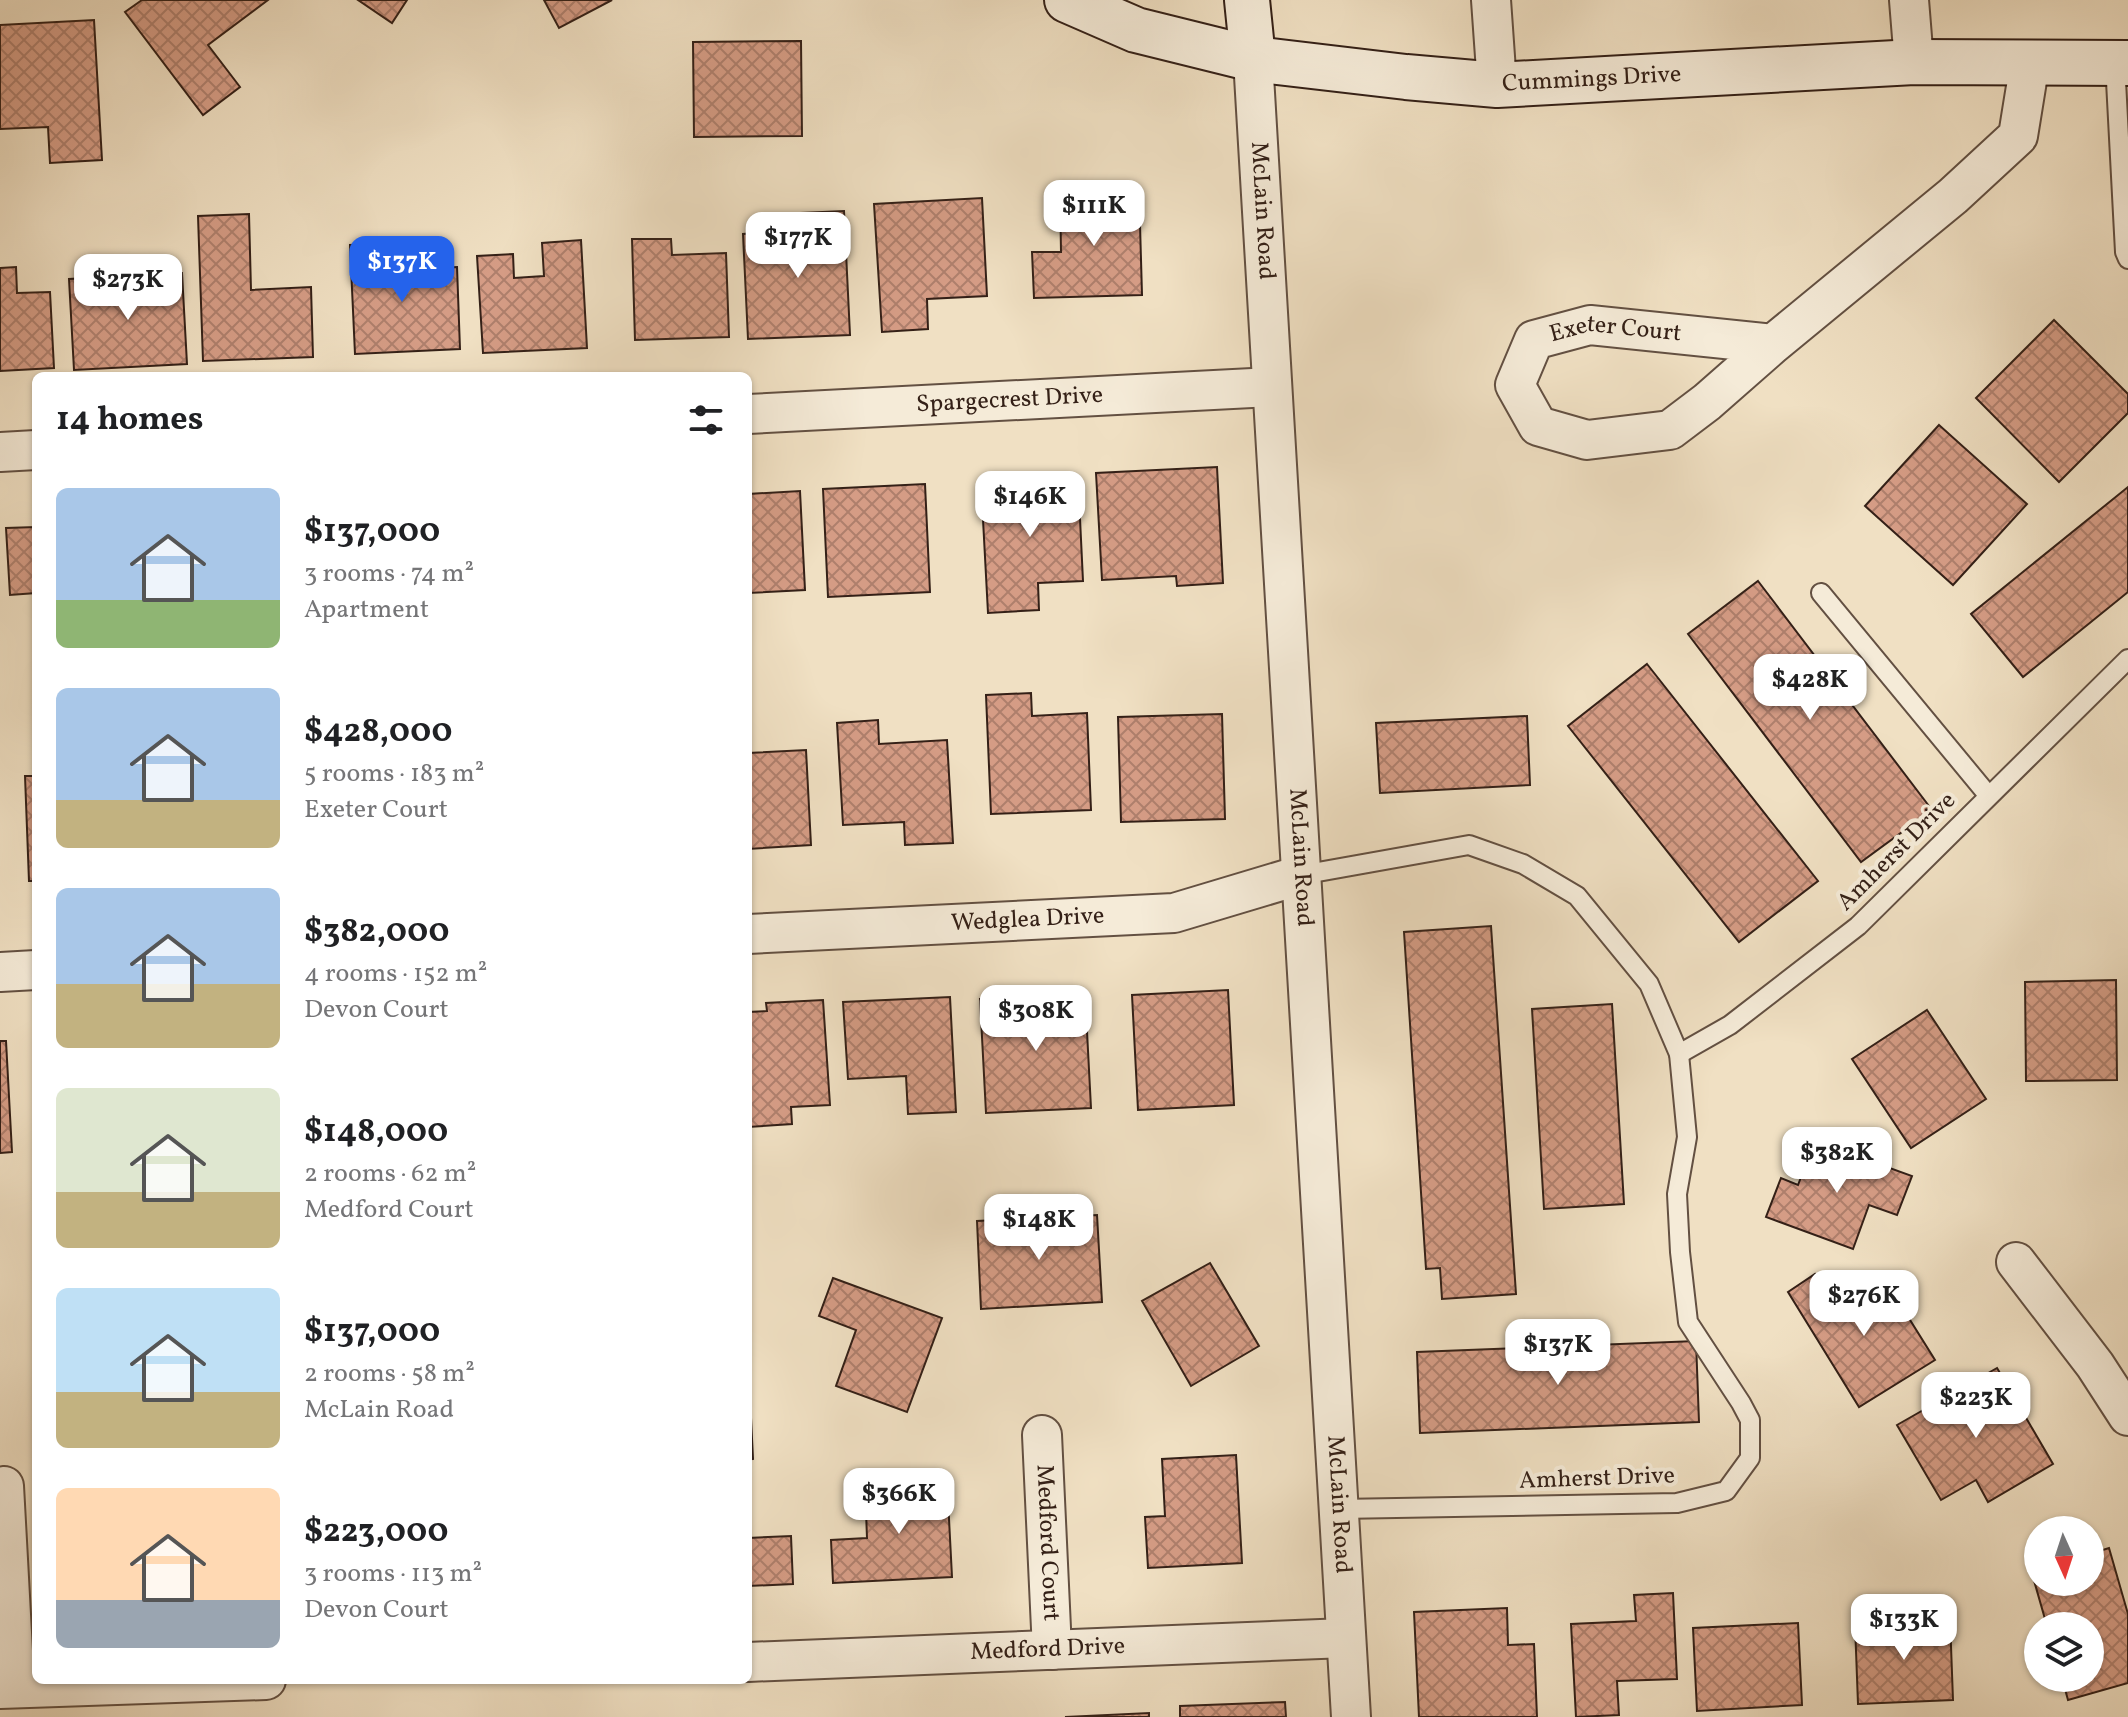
<!DOCTYPE html>
<meta charset="utf-8">
<style>
:root{--surface:#fff;--page:#f2f2f2;--text:#202124;--muted:#757577;--accent:#2563eb}
body{margin:0;font-family:Vollkorn,serif;background:var(--page);color:var(--text);height:100vh;display:flex;flex-direction:column;font-size:30px;white-space:nowrap}
*{box-sizing:border-box;margin:0}
p{font-size:26px;color:var(--muted)}
.icon{flex:none;width:44px;height:44px;fill:none;stroke:currentColor;stroke-width:2;stroke-linecap:round;stroke-linejoin:round}
.map{position:relative;flex:1;overflow:hidden}
.sheet{position:absolute;left:32px;top:372px;width:720px;height:1312px;display:flex;flex-direction:column;background:var(--surface);border-radius:12px;box-shadow:0 2px 6px #0004}
.sheet>*{flex:none}
.needle{width:52px;rotate:177deg}
.controls{position:absolute;left:2024px;top:1516px;display:grid;gap:16px}
.controls a{display:grid;place-items:center;width:80px;height:80px;border-radius:50%;background:var(--surface);box-shadow:0 2px 6px #0004;font-size:40px}
.price{position:absolute;translate:-50% -68px;padding:0 18px;border-radius:16px;background:#fff;color:#222;font-size:26px;line-height:52px;filter:drop-shadow(0 2px 4px #0008)}
.price::after{content:'';position:absolute;left:50%;top:48px;width:24px;height:18px;margin-left:-12px;background:inherit;clip-path:polygon(0 0,100% 0,50% 100%)}
.price.on{background:var(--accent);color:#fff}
ul{padding:0;list-style:none}
li{display:flex;align-items:center;gap:24px;height:200px;padding:0 24px}
li span{display:grid;place-items:center;flex:none;width:224px;height:160px;border-radius:12px;color:#555}
li>.icon{margin-inline-start:auto}
span .icon{width:96px;height:96px;fill:#fffc;stroke-width:1}
li b{font-size:34px}
h2{display:flex;justify-content:space-between;align-items:center;height:96px;padding:0 24px;font-size:34px}
.map>svg:first-child{display:block}
.building{fill:url(#building-cross-hatch);stroke:#342017;stroke-width:2}
.lines{fill:none;stroke-linecap:round;stroke-linejoin:round}
.lane-casing{stroke:#635042;stroke-width:22}
.street-casing{stroke:#635042;stroke-width:42}
.secondary-casing{stroke:#342017;stroke-width:48}
.lane{stroke:#f5ebd8;stroke-width:18}
.street{stroke:#f5ebd8;stroke-width:38}
.secondary{stroke:#f5ebd8;stroke-width:44}
.labels{text-anchor:middle;dominant-baseline:central;stroke-width:8;stroke-linejoin:round;paint-order:stroke}
.street-label{font-size:24px;fill:#342017;stroke:#f5ebd8}
</style>
<div class="map">
<svg width="2128" height="1717" viewBox="0 0 2128 1717">
<defs>
<pattern id="building-cross-hatch" width="8" height="8" patternUnits="userSpaceOnUse" patternTransform="scale(2)"><rect width="8" height="8" fill="#d59c85"/><path d="M0 0l8 8M0 8l8-8" fill="none" stroke="#ae7f6c"/></pattern>
</defs>
<rect width="100%" height="100%" fill="#f0e0c3"/>
<filter id="stains"><feTurbulence type="fractalNoise" baseFrequency=".0025" numOctaves="4"/><feColorMatrix values="0 0 0 0 .2 0 0 0 0 .09 0 0 0 0 .02 0 0 0 .5 -.17"/></filter>
<radialGradient id="worn" r=".72"><stop offset=".6" stop-color="#630" stop-opacity="0"/><stop offset="1" stop-color="#630" stop-opacity=".3"/></radialGradient>
<!-- building -->
<g class="building">
<path d="M 142,0 L 268,0 L 208,45 L 240,87 L 203,115 L 125,12 Z"/>
<path d="M 358,0 L 407,0 L 392,23 Z"/>
<path d="M 544,0 L 612,0 L 559,28 Z"/>
<path d="M 94,20 L 102,160 L 50,163 L 48,127 L 0,129 L 0,25 Z"/>
<path d="M 801,41 L 802,136 L 694,137 L 693,42 Z"/>
<path d="M 1139,189 L 1142,295 L 1034,298 L 1032,252 L 1061,252 L 1060,192 Z"/>
<path d="M 982,198 L 987,296 L 927,299 L 928,329 L 882,332 L 874,204 Z"/>
<path d="M 844,211 L 850,335 L 748,339 L 743,234 L 802,230 L 801,213 Z"/>
<path d="M 249,214 L 251,290 L 311,287 L 313,357 L 203,361 L 198,216 Z"/>
<path d="M 632,239 L 671,239 L 672,255 L 726,253 L 729,337 L 635,340 Z"/>
<path d="M 581,240 L 587,348 L 483,353 L 477,256 L 513,254 L 514,278 L 544,276 L 542,243 Z"/>
<path d="M 396,243 L 397,270 L 457,267 L 460,349 L 355,354 L 350,245 Z"/>
<path d="M 16,267 L 17,293 L 50,292 L 54,368 L 0,371 L 0,268 Z"/>
<path d="M 182,273 L 187,364 L 74,370 L 69,279 Z"/>
<path d="M 2054,320 L 2128,394 L 2128,413 L 2059,482 L 1976,398 Z"/>
<path d="M 1939,425 L 2027,504 L 1953,585 L 1865,506 Z"/>
<path d="M 1217,467 L 1223,583 L 1177,586 L 1176,576 L 1102,580 L 1096,473 Z"/>
<path d="M 1078,477 L 1083,581 L 1038,583 L 1039,610 L 988,613 L 981,482 Z"/>
<path d="M 925,484 L 930,592 L 828,597 L 823,489 Z"/>
<path d="M 2128,487 L 2128,592 L 2023,677 L 1971,614 Z"/>
<path d="M 800,491 L 805,590 L 748,593 L 748,494 Z"/>
<path d="M 36,527 L 36,593 L 10,595 L 6,528 Z"/>
<path d="M 1758,581 L 1932,810 L 1861,862 L 1688,634 Z"/>
<path d="M 1647,664 L 1818,881 L 1739,942 L 1568,726 Z"/>
<path d="M 1031,693 L 1032,716 L 1087,713 L 1091,810 L 991,814 L 986,695 Z"/>
<path d="M 1222,714 L 1225,819 L 1121,822 L 1118,717 Z"/>
<path d="M 1527,716 L 1530,785 L 1380,793 L 1376,723 Z"/>
<path d="M 878,720 L 879,744 L 947,740 L 953,843 L 905,845 L 904,822 L 843,825 L 837,723 Z"/>
<path d="M 806,750 L 811,845 L 748,849 L 748,753 Z"/>
<path d="M 25,776 L 36,776 L 36,881 L 29,881 Z"/>
<path d="M 1491,926 L 1516,1294 L 1442,1299 L 1440,1268 L 1426,1269 L 1404,932 Z"/>
<path d="M 2116,980 L 2117,1080 L 2026,1081 L 2025,982 Z"/>
<path d="M 1228,990 L 1234,1105 L 1138,1110 L 1132,995 Z"/>
<path d="M 1085,993 L 1091,1108 L 986,1113 L 980,999 Z"/>
<path d="M 950,997 L 956,1112 L 908,1114 L 906,1076 L 848,1079 L 843,1002 Z"/>
<path d="M 823,1000 L 830,1105 L 791,1107 L 792,1124 L 748,1127 L 748,1012 L 767,1011 L 766,1003 Z"/>
<path d="M 1612,1004 L 1624,1204 L 1544,1209 L 1532,1009 Z"/>
<path d="M 1927,1010 L 1986,1099 L 1911,1148 L 1852,1059 Z"/>
<path d="M 0,1041 L 6,1041 L 12,1152 L 0,1153 Z"/>
<path d="M 1815,1141 L 1912,1176 L 1897,1215 L 1869,1205 L 1853,1249 L 1766,1217 L 1781,1178 L 1798,1185 Z"/>
<path d="M 1097,1215 L 1102,1302 L 981,1309 L 977,1221 Z"/>
<path d="M 1210,1263 L 1259,1346 L 1191,1386 L 1142,1301 Z"/>
<path d="M 1815,1274 L 1838,1310 L 1885,1280 L 1935,1360 L 1859,1407 L 1788,1292 Z"/>
<path d="M 833,1278 L 942,1318 L 907,1412 L 836,1386 L 856,1330 L 819,1316 Z"/>
<path d="M 1696,1341 L 1699,1422 L 1420,1433 L 1417,1352 Z"/>
<path d="M 748,1356 L 753,1459 L 748,1460 Z"/>
<path d="M 1997,1368 L 2053,1464 L 1988,1502 L 1976,1480 L 1941,1500 L 1897,1425 Z"/>
<path d="M 1236,1455 L 1242,1563 L 1148,1568 L 1145,1517 L 1165,1516 L 1162,1459 Z"/>
<path d="M 947,1480 L 952,1577 L 833,1583 L 831,1540 L 867,1538 L 865,1485 Z"/>
<path d="M 791,1536 L 793,1584 L 748,1586 L 748,1538 Z"/>
<path d="M 2109,1548 L 2128,1614 L 2128,1683 L 2068,1700 L 2062,1678 L 2090,1678 L 2090,1626 L 2047,1626 L 2031,1570 L 2038,1568 L 2038,1582 L 2090,1582 L 2090,1554 Z"/>
<path d="M 1673,1593 L 1677,1679 L 1617,1681 L 1619,1715 L 1576,1717 L 1571,1624 L 1636,1621 L 1634,1595 Z"/>
<path d="M 1507,1608 L 1508,1645 L 1534,1644 L 1537,1717 L 1419,1717 L 1414,1612 Z"/>
<path d="M 1950,1619 L 1953,1700 L 1858,1704 L 1855,1624 Z"/>
<path d="M 1798,1623 L 1802,1705 L 1697,1711 L 1693,1628 Z"/>
<path d="M 1285,1702 L 1286,1717 L 1180,1717 L 1180,1706 Z"/>
<path d="M 1149,1713 L 1149,1717 L 1065,1717 Z"/>
</g>
<g class="lines">
<defs>
<g id="lane">
<path d="M 2115,62 L 2125,252 L 2128,259"/>
<path d="M 1821,593 L 1988,795"/>
<path d="M 1301,875 L 1469,845 L 1523,864 L 1577,896 L 1649,984 L 1679,1054 L 1687,1137 L 1677,1194 L 1680,1252 L 1688,1322 L 1741,1403 L 1750,1420 L 1750,1458 L 1726,1491 L 1677,1503 L 1339,1509"/>
<path d="M 1679,1054 L 1730,1025 L 1858,926 L 2128,659"/>
</g>
<g id="street">
<path d="M 1491,0 L 1497,85"/>
<path d="M 1909,0 L 1914,62"/>
<path id="s1" d="M 1253,59 L 1351,1717"/>
<path id="s2" d="M 1773,344 L 1707,402 L 1670,430 L 1587,440 L 1538,426 L 1515,385 L 1534,340 L 1590,325 L 1773,344 L 1953,196 L 2018,136 L 2030,62"/>
<path id="s3" d="M 748,414 L 1272,387"/>
<path d="M 0,452 L 36,450"/>
<path id="s4" d="M 748,934 L 1174,913 L 1301,875"/>
<path d="M 0,972 L 36,970"/>
<path d="M 2016,1262 L 2095,1365 L 2128,1416"/>
<path id="s5" d="M 1042,1435 L 1052,1650"/>
<path d="M 4,1486 L 15,1688"/>
<path id="s6" d="M 748,1662 L 1346,1638"/>
<path d="M 0,1689 L 266,1680"/>
</g>
<g id="secondary">
<path id="s7" d="M 1067,0 L 1136,30 L 1253,59 L 1406,77 L 1497,85 L 1914,62 L 2128,63"/>
<path d="M 1247,0 L 1253,59"/>
</g>
</defs>
<!-- lane casing -->
<use href="#lane" class="lane-casing"/>
<!-- street casing -->
<use href="#street" class="street-casing"/>
<!-- secondary casing -->
<use href="#secondary" class="secondary-casing"/>
<!-- lane -->
<use href="#lane" class="lane"/>
<!-- street -->
<use href="#street" class="street"/>
<!-- secondary -->
<use href="#secondary" class="secondary"/>
</g>
<g class="labels">
<!-- street labels -->
<g class="street-label">
<text stroke="none"><textPath href="#s7" startOffset="536">Cummings Drive</textPath></text>
<text stroke="none"><textPath href="#s1" startOffset="152">McLain Road</textPath></text>
<text stroke="none"><textPath href="#s2" startOffset="448">Exeter Court</textPath></text>
<text stroke="none"><textPath href="#s3" startOffset="262">Spargecrest Drive</textPath></text>
<text transform="translate(1897 852) rotate(-45)">Amherst Drive</text>
<text stroke="none"><textPath href="#s1" startOffset="800">McLain Road</textPath></text>
<text stroke="none"><textPath href="#s4" startOffset="280">Wedglea Drive</textPath></text>
<text transform="translate(1597 1479) rotate(-2)">Amherst Drive</text>
<text stroke="none"><textPath href="#s1" startOffset="1448">McLain Road</textPath></text>
<text stroke="none"><textPath href="#s5" startOffset="108">Medford Court</textPath></text>
<text stroke="none"><textPath href="#s6" startOffset="300">Medford Drive</textPath></text>
</g>
</g>
<rect width="100%" height="100%" filter="url(#stains)"/>
<rect width="100%" height="100%" fill="url(#worn)"/>
</svg>
<div class="controls">
<a><svg class="needle" viewBox="-14 -14 28 28"><path d="M0-13l5 13h-10z" fill="#e53935"/><path d="M0 13l5-13h-10z" fill="#757577"/></svg></a>
<a><svg class="icon" aria-label="layers" viewBox="0 0 24 24"><path d="M12 4l9 5-9 5-9-5zM3 14l9 5 9-5"/></svg></a>
</div>
<b class="price" style="left:1094px;top:248px">$111K</b>
<b class="price" style="left:798px;top:280px">$177K</b>
<b class="price on" style="left:402px;top:304px">$137K</b>
<b class="price" style="left:128px;top:322px">$273K</b>
<b class="price" style="left:1030px;top:539px">$146K</b>
<b class="price" style="left:1810px;top:722px">$428K</b>
<b class="price" style="left:1036px;top:1053px">$308K</b>
<b class="price" style="left:1837px;top:1195px">$382K</b>
<b class="price" style="left:1039px;top:1262px">$148K</b>
<b class="price" style="left:1864px;top:1338px">$276K</b>
<b class="price" style="left:1558px;top:1387px">$137K</b>
<b class="price" style="left:1976px;top:1440px">$223K</b>
<b class="price" style="left:899px;top:1536px">$366K</b>
<b class="price" style="left:1904px;top:1662px">$133K</b>
<section class="sheet">
<h2>14 homes<svg class="icon" aria-label="filters" viewBox="0 0 24 24"><path d="M4 7h16M4 17h16"/><circle cx="9" cy="7" r="2"/><circle cx="15" cy="17" r="2"/></svg></h2>
<ul>
<li><span style="background:linear-gradient(#a9c7e8 70%,#8fb573 0)"><svg class="icon" aria-label="home" viewBox="0 0 24 24"><path d="M3 11l9-7 9 7M6 9v11h12V9"/></svg></span><div><b>$137,000</b><p>3 rooms · 74 m²</p><p>Apartment</p></div></li>
<li><span style="background:linear-gradient(#a9c7e8 70%,#c2b280 0)"><svg class="icon" aria-label="home" viewBox="0 0 24 24"><path d="M3 11l9-7 9 7M6 9v11h12V9"/></svg></span><div><b>$428,000</b><p>5 rooms · 183 m²</p><p>Exeter Court</p></div></li>
<li><span style="background:linear-gradient(#a9c7e8 60%,#c2b280 0)"><svg class="icon" aria-label="home" viewBox="0 0 24 24"><path d="M3 11l9-7 9 7M6 9v11h12V9"/></svg></span><div><b>$382,000</b><p>4 rooms · 152 m²</p><p>Devon Court</p></div></li>
<li><span style="background:linear-gradient(#dfe7d0 65%,#c2b280 0)"><svg class="icon" aria-label="home" viewBox="0 0 24 24"><path d="M3 11l9-7 9 7M6 9v11h12V9"/></svg></span><div><b>$148,000</b><p>2 rooms · 62 m²</p><p>Medford Court</p></div></li>
<li><span style="background:linear-gradient(#bfe0f5 65%,#c2b280 0)"><svg class="icon" aria-label="home" viewBox="0 0 24 24"><path d="M3 11l9-7 9 7M6 9v11h12V9"/></svg></span><div><b>$137,000</b><p>2 rooms · 58 m²</p><p>McLain Road</p></div></li>
<li><span style="background:linear-gradient(#ffd9b3 70%,#9aa5b1 0)"><svg class="icon" aria-label="home" viewBox="0 0 24 24"><path d="M3 11l9-7 9 7M6 9v11h12V9"/></svg></span><div><b>$223,000</b><p>3 rooms · 113 m²</p><p>Devon Court</p></div></li>
</ul>
</section>
</div>
